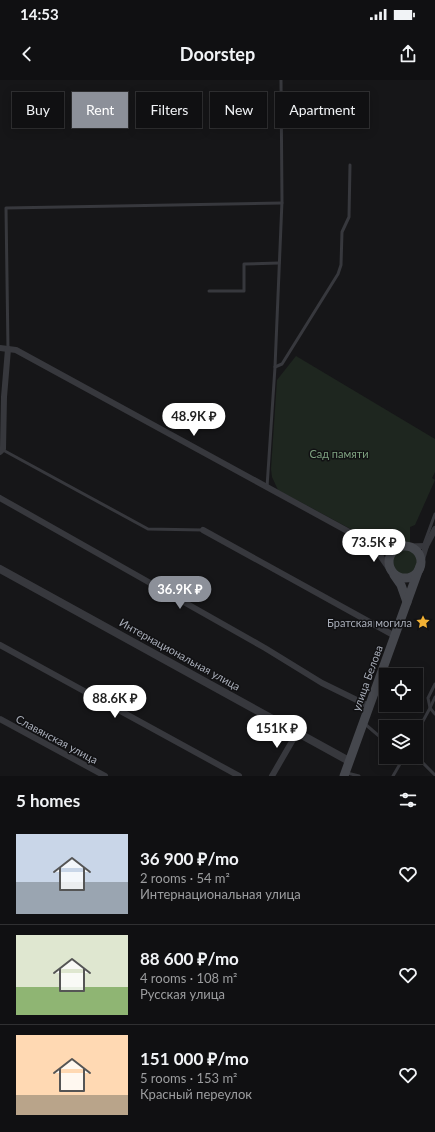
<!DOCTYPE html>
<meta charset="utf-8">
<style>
:root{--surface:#101012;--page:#19191b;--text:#f1f3f6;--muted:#9c9d9f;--line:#303032;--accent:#8c9099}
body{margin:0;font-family:Lato,sans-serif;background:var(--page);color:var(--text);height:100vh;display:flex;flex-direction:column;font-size:15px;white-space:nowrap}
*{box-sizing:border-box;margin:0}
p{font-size:13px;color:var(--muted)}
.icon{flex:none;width:22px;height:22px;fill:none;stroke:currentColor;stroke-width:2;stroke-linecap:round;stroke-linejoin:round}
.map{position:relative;height:696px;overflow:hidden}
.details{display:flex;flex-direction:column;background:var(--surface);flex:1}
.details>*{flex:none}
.guide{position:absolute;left:12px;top:12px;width:411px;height:36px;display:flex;gap:8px}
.tools{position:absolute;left:379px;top:588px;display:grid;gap:8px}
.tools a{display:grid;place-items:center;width:44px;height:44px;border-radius:0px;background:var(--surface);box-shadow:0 2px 10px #0003,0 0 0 1px var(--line);font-size:20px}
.price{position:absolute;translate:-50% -34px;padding:0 9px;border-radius:14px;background:#fff;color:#222;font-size:13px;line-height:26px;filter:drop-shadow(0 1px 2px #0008)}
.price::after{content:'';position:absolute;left:50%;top:24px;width:12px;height:9px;margin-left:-6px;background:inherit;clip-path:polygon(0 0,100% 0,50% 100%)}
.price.on{background:var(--accent);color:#fff}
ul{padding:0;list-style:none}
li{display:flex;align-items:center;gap:12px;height:100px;padding:0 16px}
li+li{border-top:1px solid var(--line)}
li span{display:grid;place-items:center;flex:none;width:112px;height:80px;border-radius:0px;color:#555}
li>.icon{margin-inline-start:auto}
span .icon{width:48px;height:48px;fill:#fffc;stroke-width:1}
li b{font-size:17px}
h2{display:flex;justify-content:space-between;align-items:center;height:48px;padding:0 16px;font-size:17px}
.pill{padding:0 14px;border-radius:0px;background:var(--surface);box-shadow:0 2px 10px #0003,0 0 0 1px var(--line);font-size:14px;line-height:36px}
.pill.on{background:var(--accent);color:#fff}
.status{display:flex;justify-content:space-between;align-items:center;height:28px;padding:0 20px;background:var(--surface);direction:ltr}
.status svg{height:11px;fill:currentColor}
header{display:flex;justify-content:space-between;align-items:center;height:52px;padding:0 16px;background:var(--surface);font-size:18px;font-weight:700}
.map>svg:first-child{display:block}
.green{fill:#1e261f}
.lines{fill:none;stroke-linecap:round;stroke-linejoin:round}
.service{stroke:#37383d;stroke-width:3}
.minor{stroke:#37383d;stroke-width:6}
.tertiary{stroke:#37383d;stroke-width:8}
.secondary{stroke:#45474d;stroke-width:9}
.labels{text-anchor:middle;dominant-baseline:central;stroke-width:3;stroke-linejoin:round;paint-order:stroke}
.park-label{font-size:11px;fill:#7fa381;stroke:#111113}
.poi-label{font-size:11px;fill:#a8adb8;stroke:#111113;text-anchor:end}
.street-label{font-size:11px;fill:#a8adb8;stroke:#111113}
</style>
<div class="status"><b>14:53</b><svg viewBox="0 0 49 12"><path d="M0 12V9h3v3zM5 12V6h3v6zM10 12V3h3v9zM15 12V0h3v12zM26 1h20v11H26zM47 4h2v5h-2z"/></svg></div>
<header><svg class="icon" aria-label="back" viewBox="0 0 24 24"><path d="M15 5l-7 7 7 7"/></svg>Doorstep<svg class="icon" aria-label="share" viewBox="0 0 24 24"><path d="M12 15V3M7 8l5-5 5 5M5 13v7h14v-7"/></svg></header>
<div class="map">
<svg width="435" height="696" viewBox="0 0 435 696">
<rect width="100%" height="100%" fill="#161618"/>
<!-- green -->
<g class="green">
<path d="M 296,276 L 435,359 L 435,392 L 432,398 L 435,400 L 415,445 L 410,447 L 410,462 L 391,463 L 373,461 L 278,410 L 272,397 L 271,389 L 277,300 Z"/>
<circle cx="404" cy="482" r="13"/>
</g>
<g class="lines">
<!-- service -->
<g class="service">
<path d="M 209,211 L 244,211 L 244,184 L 279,183"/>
<path d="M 8,269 L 6,128 L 282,123"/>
<path d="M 275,287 L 282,284 L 338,194 L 341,185 L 342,152 L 349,137 L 350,85"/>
<path d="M 3,370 L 148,449 L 203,450"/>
<path d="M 267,407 L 275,287 L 282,121 L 281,0"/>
<path d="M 424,464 L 435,434"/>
<path d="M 435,617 L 430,628 L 435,634"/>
<path d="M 365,644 L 386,662"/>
<path d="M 416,654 L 430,628 L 428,618 L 435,604"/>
<path d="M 416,676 L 435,695"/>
<path d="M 347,693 L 359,696"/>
<path d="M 393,696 L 404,677"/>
</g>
<!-- minor -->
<g class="minor">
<path d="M 0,268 L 16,270 L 373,465 L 390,467 L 426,466"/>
<path d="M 0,372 L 3,369 L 4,317 L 8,269"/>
<path d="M 0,418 L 265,568 L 322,603 L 369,626"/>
<path d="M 203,450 L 395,556"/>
<path d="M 373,465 L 390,490"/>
<path d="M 420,486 L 426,466 L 435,449"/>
<path d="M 0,565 L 239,696"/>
<path d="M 0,639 L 105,696"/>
<path d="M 272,696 L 298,651"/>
</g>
<!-- tertiary -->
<path class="tertiary" d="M 0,489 L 349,681"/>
<!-- secondary -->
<g class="secondary">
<circle cx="405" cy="482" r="16"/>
<path d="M 394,495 L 401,505 L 407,522"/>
<path d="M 344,696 L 420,486"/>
</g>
</g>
<!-- icons -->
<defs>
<symbol id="sight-bare" viewBox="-9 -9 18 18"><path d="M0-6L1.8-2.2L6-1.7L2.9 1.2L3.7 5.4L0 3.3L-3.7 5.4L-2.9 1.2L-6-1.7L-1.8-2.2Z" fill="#f2b134" stroke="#111113" stroke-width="2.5" paint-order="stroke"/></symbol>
</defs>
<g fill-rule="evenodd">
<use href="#sight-bare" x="413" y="532" width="20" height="20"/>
</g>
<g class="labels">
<!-- park labels -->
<g class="park-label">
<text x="339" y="373">Сад памяти</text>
</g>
<!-- poi labels -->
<g class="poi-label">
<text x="412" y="542">Братская могила</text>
</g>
<!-- street labels -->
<g class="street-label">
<text transform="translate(180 574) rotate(29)">Интернациональная улица</text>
<text transform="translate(367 598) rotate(-70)">улица Белова</text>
<text transform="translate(57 659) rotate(28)">Славянская улица</text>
</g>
</g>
</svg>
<div class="tools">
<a><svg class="icon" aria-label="locate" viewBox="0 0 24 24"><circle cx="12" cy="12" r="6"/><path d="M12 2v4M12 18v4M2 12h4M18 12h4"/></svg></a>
<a><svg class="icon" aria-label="layers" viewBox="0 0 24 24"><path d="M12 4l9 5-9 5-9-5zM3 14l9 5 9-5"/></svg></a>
</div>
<b class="price" style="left:194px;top:357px">48.9K ₽</b>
<b class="price" style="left:374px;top:483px">73.5K ₽</b>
<b class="price on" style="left:180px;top:530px">36.9K ₽</b>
<b class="price" style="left:115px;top:639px">88.6K ₽</b>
<b class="price" style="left:277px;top:669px">151K ₽</b>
<div class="guide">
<a class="pill">Buy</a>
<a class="pill on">Rent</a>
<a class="pill">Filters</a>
<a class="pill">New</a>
<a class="pill">Apartment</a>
</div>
</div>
<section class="details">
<h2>5 homes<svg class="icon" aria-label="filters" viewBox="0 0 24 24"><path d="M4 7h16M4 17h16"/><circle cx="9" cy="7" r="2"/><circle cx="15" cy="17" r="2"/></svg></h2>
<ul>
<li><span style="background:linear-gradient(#c9d6e8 60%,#9aa5b1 0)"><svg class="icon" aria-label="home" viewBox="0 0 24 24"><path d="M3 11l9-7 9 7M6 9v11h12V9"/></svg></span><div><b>36 900 ₽/mo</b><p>2 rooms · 54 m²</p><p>Интернациональная улица</p></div><svg class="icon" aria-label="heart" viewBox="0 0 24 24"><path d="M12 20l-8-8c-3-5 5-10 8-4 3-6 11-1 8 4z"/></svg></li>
<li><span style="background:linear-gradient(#dfe7d0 65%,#8fb573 0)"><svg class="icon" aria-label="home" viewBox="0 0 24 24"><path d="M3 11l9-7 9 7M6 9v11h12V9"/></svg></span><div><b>88 600 ₽/mo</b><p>4 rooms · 108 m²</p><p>Русская улица</p></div><svg class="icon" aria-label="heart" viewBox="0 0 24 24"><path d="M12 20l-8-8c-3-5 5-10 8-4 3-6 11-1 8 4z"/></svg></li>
<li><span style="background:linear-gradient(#ffd9b3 75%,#b9a48a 0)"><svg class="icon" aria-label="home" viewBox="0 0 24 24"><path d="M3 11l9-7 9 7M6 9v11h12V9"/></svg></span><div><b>151 000 ₽/mo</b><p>5 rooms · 153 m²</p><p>Красный переулок</p></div><svg class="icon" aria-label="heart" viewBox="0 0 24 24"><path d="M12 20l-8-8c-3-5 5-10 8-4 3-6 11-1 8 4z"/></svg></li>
</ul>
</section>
